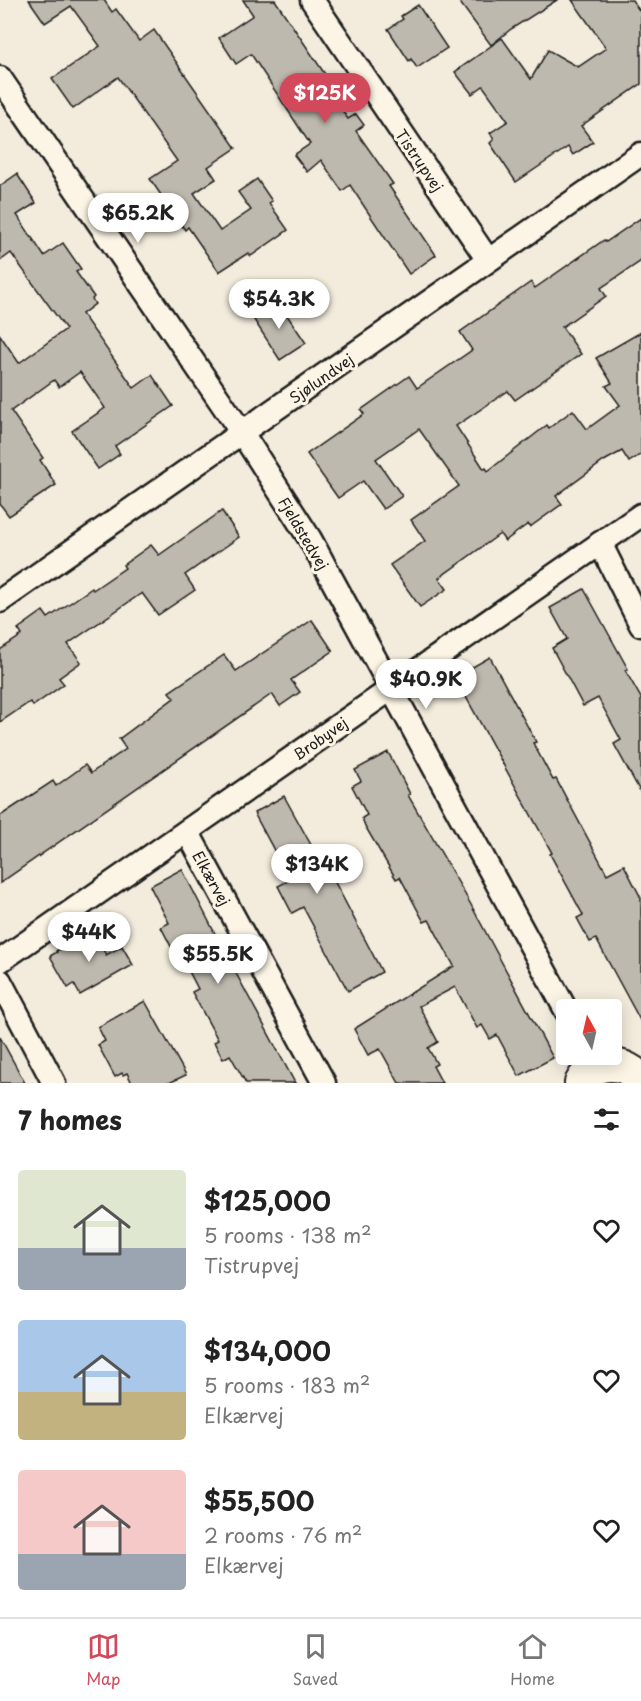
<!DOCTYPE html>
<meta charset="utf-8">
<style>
:root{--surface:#fff;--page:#f6f6f6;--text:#222;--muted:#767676;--line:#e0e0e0;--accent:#d1495b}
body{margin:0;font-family:"Playpen Sans",sans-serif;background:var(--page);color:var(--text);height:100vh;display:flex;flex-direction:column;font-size:22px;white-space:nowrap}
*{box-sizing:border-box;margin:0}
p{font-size:20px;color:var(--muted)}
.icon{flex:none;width:33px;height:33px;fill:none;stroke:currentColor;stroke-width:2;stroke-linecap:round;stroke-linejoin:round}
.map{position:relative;height:1083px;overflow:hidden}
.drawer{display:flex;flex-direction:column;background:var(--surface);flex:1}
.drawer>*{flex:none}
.needle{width:39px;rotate:352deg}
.buttons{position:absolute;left:556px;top:999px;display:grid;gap:12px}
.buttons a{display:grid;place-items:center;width:66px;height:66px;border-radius:6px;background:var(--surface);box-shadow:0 3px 15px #0003;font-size:30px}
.price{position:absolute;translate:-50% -51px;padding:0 14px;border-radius:21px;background:#fff;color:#222;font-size:20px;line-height:39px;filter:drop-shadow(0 2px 3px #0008)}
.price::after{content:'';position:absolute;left:50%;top:36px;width:18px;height:14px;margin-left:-9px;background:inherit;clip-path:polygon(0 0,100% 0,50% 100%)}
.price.on{background:var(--accent);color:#fff}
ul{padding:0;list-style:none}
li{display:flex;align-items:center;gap:18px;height:150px;padding:0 18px}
li span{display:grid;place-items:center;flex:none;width:168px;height:120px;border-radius:6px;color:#555}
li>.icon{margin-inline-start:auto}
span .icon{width:72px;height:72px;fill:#fffc;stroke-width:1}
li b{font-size:26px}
h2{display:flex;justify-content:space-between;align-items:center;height:72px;padding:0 18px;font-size:26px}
.dock{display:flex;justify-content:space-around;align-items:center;height:84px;border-top:2px solid var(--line);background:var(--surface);font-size:16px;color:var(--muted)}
.dock a{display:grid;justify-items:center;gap:3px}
.dock .on{color:var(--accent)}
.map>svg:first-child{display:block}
.building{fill:#beb9ae;stroke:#1c1c1c;stroke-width:1.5}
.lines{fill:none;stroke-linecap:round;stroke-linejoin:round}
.street-casing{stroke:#1c1c1c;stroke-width:27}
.secondary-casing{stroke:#1c1c1c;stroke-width:36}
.street{stroke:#fcf5e5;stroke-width:22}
.secondary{stroke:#fcf5e5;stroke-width:32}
.labels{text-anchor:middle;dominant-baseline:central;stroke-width:6;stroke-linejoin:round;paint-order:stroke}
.street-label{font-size:15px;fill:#1c1c1c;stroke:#fcf5e5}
</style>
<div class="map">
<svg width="641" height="1083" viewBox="0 0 641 1083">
<rect width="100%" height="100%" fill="#f3ecdd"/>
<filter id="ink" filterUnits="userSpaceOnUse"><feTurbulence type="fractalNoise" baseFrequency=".0167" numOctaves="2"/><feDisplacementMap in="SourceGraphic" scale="12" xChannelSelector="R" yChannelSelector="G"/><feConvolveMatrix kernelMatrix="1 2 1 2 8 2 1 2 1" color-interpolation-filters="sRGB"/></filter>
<g filter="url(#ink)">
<!-- building -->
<g class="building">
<path d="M 29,0 L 104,0 L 112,12 L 116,9 L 139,41 L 154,30 L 236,148 L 208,167 L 216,179 L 194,193 L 220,231 L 251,210 L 238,192 L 257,179 L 272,201 L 269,203 L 288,230 L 251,256 L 248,253 L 219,272 L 188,227 L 185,230 L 150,179 L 177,161 L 118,77 L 73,109 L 52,79 L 100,46 L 71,6 L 45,23 Z"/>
<path d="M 243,0 L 275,0 L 341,98 L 336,101 L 348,119 L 356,114 L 364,125 L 356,131 L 393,184 L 389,186 L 436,255 L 409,274 L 350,185 L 342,191 L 321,160 L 307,172 L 294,155 L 310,144 L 251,54 L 236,64 L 219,38 L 253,15 Z"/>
<path d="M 458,0 L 557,0 L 511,29 L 491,45 Z"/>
<path d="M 572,0 L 632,0 L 641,13 L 641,84 L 581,126 L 593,142 L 573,155 L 568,147 L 516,182 L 490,143 L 494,139 L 490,133 L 508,121 L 483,86 L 472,94 L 455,72 L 502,38 L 531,79 L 548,50 L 578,67 L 606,48 Z"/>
<path d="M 418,5 L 447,48 L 417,68 L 411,59 L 409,61 L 388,29 L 403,19 L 401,16 Z"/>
<path d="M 17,174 L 36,203 L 17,215 L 44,256 L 63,243 L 81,269 L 76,272 L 94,297 L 92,299 L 95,304 L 82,314 L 134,388 L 152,375 L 173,406 L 115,446 L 120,454 L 98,469 L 72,431 L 105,408 L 80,372 L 59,387 L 54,380 L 11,411 L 43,458 L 40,460 L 56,485 L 9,516 L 0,504 L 0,335 L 19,363 L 66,329 L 11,253 L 0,261 L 0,186 Z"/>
<path d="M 641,218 L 641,261 L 601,288 L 606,296 L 562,327 L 581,354 L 515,400 L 508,391 L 456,426 L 484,469 L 486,468 L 488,471 L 547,425 L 549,428 L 573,410 L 587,429 L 620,405 L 606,386 L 612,383 L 596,358 L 641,332 L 641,454 L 629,462 L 622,451 L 604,461 L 556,496 L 562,504 L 530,527 L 528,524 L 505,541 L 500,534 L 439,578 L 447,589 L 420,607 L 390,565 L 425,541 L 411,520 L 459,486 L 419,429 L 376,459 L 402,496 L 383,509 L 363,481 L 338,498 L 307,454 L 364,414 L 361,410 L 409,376 L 417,388 L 472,350 L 460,332 L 531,282 L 535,288 L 604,240 L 606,242 Z"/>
<path d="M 276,299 L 306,343 L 280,360 L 254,320 L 258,317 L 255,314 Z"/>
<path d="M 222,511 L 239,537 L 185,575 L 195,590 L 158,615 L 142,593 L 68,644 L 81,662 L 59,678 L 64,684 L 33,706 L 30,702 L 0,722 L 0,650 L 22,635 L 18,629 L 43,611 L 48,618 L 92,588 L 93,590 L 125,568 L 123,565 L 151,545 L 159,555 Z"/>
<path d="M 584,589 L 628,669 L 625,670 L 641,698 L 641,793 L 614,744 L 621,740 L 598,698 L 583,706 L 552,648 L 567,639 L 550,608 Z"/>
<path d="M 312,620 L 333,651 L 291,680 L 300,692 L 280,706 L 272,694 L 0,883 L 0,816 L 53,781 L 56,786 L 85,765 L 91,773 L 126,749 L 119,739 L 174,698 L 169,692 L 224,655 L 236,671 Z"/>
<path d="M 490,657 L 536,742 L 533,743 L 553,780 L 556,779 L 607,874 L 624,865 L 641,898 L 641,1022 L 596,939 L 590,942 L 577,918 L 583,915 L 550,854 L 552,853 L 455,677 Z"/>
<path d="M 388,752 L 410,794 L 408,795 L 470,903 L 553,1058 L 519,1076 L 497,1035 L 490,1039 L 482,1025 L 477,1028 L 455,987 L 419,1006 L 438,1042 L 428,1048 L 437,1064 L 433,1066 L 442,1083 L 399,1083 L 380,1049 L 368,1055 L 354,1029 L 454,966 L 429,920 L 424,922 L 400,877 L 396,879 L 365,826 L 362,818 L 367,815 L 352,786 L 361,781 L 355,770 Z"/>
<path d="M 284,796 L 315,852 L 318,850 L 382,972 L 348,991 L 303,907 L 292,913 L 278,886 L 290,880 L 254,813 Z"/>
<path d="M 182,869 L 224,951 L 295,1083 L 246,1083 L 230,1055 L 223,1059 L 214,1042 L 218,1040 L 192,992 L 198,989 L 180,954 L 176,956 L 161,927 L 169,923 L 150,886 Z"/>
<path d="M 93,931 L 106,955 L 122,946 L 133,965 L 80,995 L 74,984 L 68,988 L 50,956 L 57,952 L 56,951 Z"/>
<path d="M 145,1001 L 186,1075 L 169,1083 L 132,1083 L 127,1073 L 123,1075 L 122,1073 L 115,1077 L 98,1045 L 105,1041 L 98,1027 Z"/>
<path d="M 0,1037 L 25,1083 L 0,1083 Z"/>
</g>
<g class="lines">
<defs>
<g id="street">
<path d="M 312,0 L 488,260"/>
<path d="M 0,78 L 242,433 L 310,539 L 567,1012"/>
<path d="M 600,543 L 641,625"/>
<path d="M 0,601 L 641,154"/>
<path d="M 187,831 L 324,1083"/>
<path d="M 0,961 L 641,515"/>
<path d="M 0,981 L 54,1083"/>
</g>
<path id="secondary" d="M 581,1083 C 593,1059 627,1060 641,1081"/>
</defs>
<!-- street casing -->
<use href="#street" class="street-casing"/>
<!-- secondary casing -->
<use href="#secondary" class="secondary-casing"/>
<!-- street -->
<use href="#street" class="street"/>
<!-- secondary -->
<use href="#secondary" class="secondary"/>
</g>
</g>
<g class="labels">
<!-- street labels -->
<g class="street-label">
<text transform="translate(420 160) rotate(56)">Tistrupvej</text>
<text transform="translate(321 378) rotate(-35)">Sjølundvej</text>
<text transform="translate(304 533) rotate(59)">Fjeldstedvej</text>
<text transform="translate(320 738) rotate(-35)">Brobyvej</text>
<text transform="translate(212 878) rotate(61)">Elkærvej</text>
</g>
</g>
</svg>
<div class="buttons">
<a><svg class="needle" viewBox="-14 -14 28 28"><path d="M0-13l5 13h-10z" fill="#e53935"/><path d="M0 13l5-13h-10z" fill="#767676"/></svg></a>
</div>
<b class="price on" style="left:325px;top:124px">$125K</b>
<b class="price" style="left:138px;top:244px">$65.2K</b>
<b class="price" style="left:279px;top:330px">$54.3K</b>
<b class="price" style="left:426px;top:710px">$40.9K</b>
<b class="price" style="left:317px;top:895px">$134K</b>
<b class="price" style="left:89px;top:963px">$44K</b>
<b class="price" style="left:218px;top:985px">$55.5K</b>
</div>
<section class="drawer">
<h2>7 homes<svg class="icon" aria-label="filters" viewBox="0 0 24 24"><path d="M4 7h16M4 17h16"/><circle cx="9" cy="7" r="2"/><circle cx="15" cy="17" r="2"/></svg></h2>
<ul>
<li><span style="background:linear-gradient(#dfe7d0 65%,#9aa5b1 0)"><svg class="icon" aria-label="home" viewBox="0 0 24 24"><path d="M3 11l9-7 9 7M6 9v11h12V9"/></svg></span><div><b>$125,000</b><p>5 rooms · 138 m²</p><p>Tistrupvej</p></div><svg class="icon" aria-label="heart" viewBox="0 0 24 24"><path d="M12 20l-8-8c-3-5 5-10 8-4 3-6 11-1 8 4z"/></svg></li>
<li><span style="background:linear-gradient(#a9c7e8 60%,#c2b280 0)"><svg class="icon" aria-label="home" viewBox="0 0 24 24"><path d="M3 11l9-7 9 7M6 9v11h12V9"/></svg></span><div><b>$134,000</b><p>5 rooms · 183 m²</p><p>Elkærvej</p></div><svg class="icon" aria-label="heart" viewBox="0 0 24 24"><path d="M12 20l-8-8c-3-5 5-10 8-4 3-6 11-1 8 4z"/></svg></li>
<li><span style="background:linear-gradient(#f6c9c9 70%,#9aa5b1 0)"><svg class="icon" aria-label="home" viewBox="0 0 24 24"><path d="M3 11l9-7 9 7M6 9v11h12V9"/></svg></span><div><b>$55,500</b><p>2 rooms · 76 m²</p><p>Elkærvej</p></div><svg class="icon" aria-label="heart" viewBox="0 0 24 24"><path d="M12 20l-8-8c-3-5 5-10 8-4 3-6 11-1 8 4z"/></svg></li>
</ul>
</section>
<nav class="dock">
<a class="on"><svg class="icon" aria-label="map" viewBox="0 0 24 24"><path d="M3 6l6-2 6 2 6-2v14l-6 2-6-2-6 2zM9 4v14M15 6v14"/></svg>Map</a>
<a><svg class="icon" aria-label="saved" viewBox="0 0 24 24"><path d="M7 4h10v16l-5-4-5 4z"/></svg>Saved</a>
<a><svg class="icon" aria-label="home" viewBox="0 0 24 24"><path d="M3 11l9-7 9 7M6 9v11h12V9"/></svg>Home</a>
</nav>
